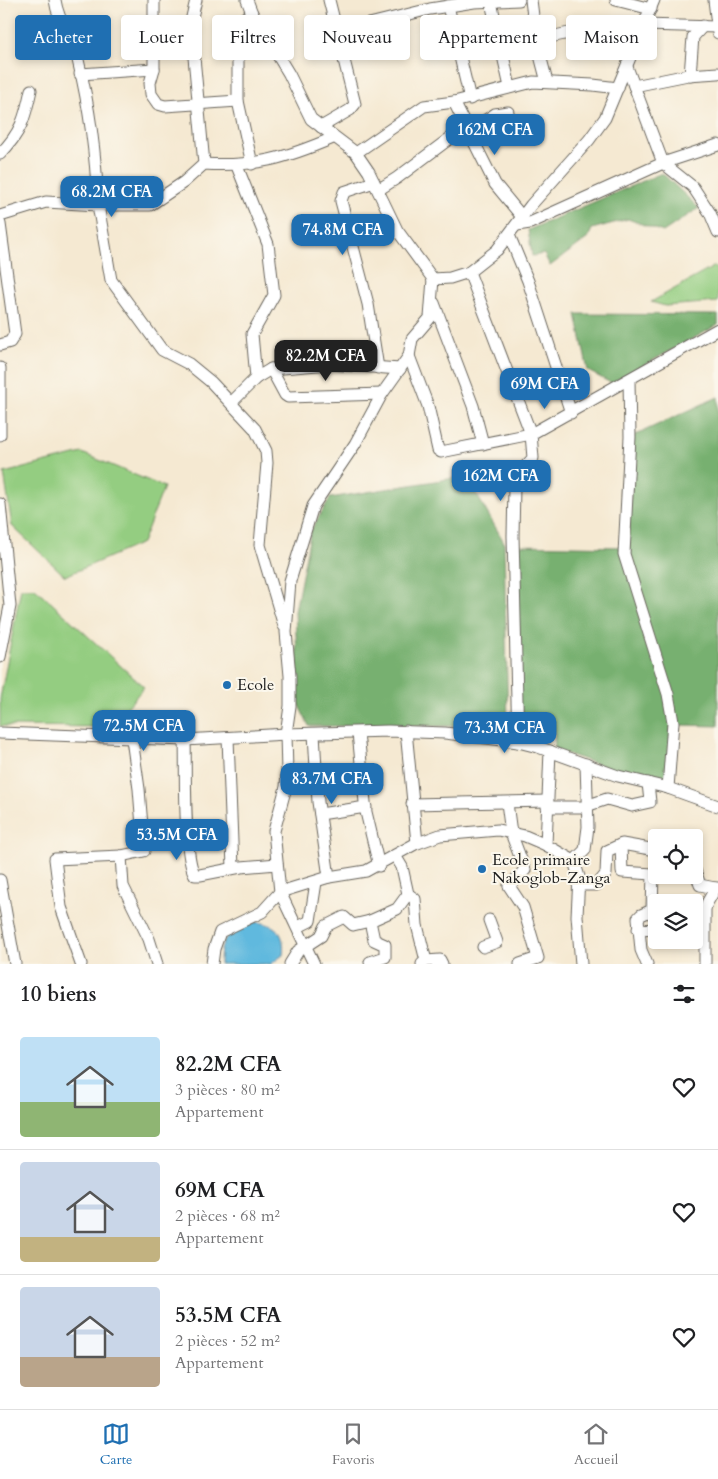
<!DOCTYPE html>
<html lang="fr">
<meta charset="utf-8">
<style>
:root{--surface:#fff;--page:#f2f2f2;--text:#202124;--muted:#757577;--line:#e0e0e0;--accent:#1f6fb2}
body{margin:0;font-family:Cardo,serif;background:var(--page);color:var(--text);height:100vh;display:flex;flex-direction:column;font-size:19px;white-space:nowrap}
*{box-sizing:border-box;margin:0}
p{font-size:16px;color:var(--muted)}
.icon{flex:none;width:28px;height:28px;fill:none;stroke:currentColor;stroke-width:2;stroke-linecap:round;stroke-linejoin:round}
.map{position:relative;height:964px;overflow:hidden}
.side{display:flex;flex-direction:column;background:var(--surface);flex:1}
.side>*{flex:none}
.top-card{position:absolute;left:15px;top:15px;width:689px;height:45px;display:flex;gap:10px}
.fabs{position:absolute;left:648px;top:829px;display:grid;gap:10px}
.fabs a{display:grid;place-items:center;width:55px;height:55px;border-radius:5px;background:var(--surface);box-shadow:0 2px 8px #0003;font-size:25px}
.price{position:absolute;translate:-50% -42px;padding:0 11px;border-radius:10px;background:var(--accent);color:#fff;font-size:16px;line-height:32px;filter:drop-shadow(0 1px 2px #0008)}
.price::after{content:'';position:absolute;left:50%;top:30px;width:15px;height:11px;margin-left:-8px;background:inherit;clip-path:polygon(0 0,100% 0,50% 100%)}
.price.selected{background:#222;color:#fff}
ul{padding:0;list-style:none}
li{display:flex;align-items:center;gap:15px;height:125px;padding:0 20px}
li+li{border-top:1px solid var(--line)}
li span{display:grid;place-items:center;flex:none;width:140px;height:100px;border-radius:5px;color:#555}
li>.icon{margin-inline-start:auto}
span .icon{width:60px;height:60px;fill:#fffc;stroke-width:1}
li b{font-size:21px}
h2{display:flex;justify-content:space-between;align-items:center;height:60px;padding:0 20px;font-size:21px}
.tag{padding:0 18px;border-radius:5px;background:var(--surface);box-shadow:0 2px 8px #0003;font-size:18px;line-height:45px}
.tag.selected{background:var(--accent);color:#fff}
.menu{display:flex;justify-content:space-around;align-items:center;height:70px;border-top:1px solid var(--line);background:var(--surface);font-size:14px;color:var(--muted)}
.menu a{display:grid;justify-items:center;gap:2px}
.menu .selected{color:var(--accent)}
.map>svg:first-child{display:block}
.green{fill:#94cd81;stroke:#58744e}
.forest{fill:#77b06f;stroke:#4a6646}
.water{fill:#60b9de;stroke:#3e6a7d}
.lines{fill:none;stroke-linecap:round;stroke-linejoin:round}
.minor-casing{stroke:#68645c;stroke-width:13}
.minor{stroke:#fff;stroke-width:11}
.poi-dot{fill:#1f6fb2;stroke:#fbf7ec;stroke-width:2}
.labels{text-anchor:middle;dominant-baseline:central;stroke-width:4;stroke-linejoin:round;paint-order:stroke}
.poi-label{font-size:16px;fill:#1c1c1c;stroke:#fbf7ec;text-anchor:start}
</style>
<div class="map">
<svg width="718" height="964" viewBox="0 0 718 964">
<rect width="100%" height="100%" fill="#fbf7ec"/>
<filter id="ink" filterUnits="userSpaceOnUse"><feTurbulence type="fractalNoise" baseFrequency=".02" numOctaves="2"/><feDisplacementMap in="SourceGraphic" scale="10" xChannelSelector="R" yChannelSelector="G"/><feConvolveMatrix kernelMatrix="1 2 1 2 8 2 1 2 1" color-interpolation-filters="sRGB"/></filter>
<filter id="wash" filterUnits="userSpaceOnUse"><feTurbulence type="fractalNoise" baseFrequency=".0096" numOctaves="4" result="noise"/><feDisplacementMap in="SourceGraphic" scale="20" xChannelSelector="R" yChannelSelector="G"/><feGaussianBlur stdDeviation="1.12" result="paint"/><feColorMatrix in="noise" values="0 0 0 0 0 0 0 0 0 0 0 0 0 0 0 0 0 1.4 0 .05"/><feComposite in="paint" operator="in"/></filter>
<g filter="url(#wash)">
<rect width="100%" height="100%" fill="#f5e9d2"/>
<!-- green -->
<g class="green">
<path d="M 715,266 L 718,271 L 718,302 L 665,306 L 651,302 Z"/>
<path d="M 82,453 L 164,487 L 142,543 L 65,576 L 12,526 L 4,473 Z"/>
<path d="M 21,588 L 35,588 L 144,687 L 111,727 L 0,726 L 0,699 Z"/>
</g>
<!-- forest -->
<g class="forest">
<path d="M 662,173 L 699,208 L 663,232 L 628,219 L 592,229 L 588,238 L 550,266 L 544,254 L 532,256 L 528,230 Z"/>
<path d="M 576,314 L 718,315 L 718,325 L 611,383 L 588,371 Z"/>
<path d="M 718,397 L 718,726 L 679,725 L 673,721 L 670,788 L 555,750 L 554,726 L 519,727 L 513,545 L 628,547 L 633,436 Z"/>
<path d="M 466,476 L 504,542 L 508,726 L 309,726 L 299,706 L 295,611 L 311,530 L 330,498 Z"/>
</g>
<!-- water -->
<path class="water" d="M 254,922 C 276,923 286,933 283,955 L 271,964 L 220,964 C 220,934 229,934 254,922 Z"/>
</g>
<g filter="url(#ink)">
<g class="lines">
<defs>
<g id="minor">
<path d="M 55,0 C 58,23 73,39 78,60 C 90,109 96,156 98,205 L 150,205 L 184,182 L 204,164 C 256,167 286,158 333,138"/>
<path d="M 154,0 L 154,69 L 150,83 L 151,94 L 158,104 L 165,106 L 238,101"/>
<path d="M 196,0 L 192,17 L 192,36 L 204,164"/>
<path d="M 247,0 L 252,13 L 289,74 L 311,119 L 356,153 L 369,172 L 397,230 L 433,279 L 450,278 L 469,272 L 497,250 L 531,205 L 589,140 L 605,118 L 654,0"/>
<path d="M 531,0 L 536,40 L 547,82"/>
<path d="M 616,0 L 651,9"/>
<path d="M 714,0 L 718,33"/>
<path d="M 491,2 L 510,87"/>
<path d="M 448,6 L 470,99"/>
<path d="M 644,25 L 717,27"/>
<path d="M 337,32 L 430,9 L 474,2 L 519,0"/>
<path d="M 536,40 L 588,29 L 642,31"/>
<path d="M 627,67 L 663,163 L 693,187 L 710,213 L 718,232"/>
<path d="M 80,74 L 154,69"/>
<path d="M 690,75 L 693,37 L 703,26"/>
<path d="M 634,86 L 688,75 L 718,73"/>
<path d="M 454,102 L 495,184 L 523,218"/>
<path d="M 321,127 L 350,110 L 355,104 L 329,0"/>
<path d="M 356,153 L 424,106 L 454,102 L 533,82 L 593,85 L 618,88"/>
<path d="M 0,154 C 21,133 25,118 31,90"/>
<path d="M 252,164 L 238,101 L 238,30 L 240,21 L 252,13"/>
<path d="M 237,166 L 268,244 L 274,295 L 252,334 L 256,378"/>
<path d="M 374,182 L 344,192 L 341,201 L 368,304 L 378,368"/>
<path d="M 378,190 L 397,178 L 465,127 L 472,129 L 495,114 L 508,112"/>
<path d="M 0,216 L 46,202 L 98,205 L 111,280 L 162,350 L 189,364 L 211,382 L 255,429 L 266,451 L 267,463 L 260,545 L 284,626"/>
<path d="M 0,224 L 15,334 L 10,342 L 0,345"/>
<path d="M 517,225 L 530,223 L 663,163 L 718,145"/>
<path d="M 509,235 L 528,281 L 571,413"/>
<path d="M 469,272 L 531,434 L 533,458 L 523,469 L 514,487 L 513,536 L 518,742"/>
<path d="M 434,303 L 473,406 L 483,444"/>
<path d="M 409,356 L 428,406 L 438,450 L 441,452 L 531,434 L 718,329"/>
<path d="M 0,368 L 0,435"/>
<path d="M 271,369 L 285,395 L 288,397 L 382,394"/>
<path d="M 629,380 L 630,437 L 624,554 L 668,694 L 673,722 L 668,788"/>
<path d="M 231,403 L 256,378 L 271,369 L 329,364 L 400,369"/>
<path d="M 0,504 L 10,606 L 0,657"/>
<path d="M 406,731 L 417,843"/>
<path d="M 0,733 L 185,740 L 286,734 L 388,731 L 445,733 L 518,742 L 538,747 L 618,776 L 668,788 L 718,806"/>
<path d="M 358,733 L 366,812 L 379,866"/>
<path d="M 314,734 L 318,802 L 329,877"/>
<path d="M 228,738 L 233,868"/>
<path d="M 185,740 C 186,764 183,859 195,875 L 200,875 L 241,867 L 277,864"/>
<path d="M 507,803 L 511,833 L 525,870 L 509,886 L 523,907 L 538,958 L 520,964"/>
<path d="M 412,804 L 547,801"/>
<path d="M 547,807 L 583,807 L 607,799 L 632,806 L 650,802 L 648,783"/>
<path d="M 320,814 L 366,807"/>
<path d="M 693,837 L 693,838"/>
<path d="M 546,845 L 550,751"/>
<path d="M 621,845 L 622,872 L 653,874 L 652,910 L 641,915 L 638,918 L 641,950 L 647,964"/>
<path d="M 121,856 L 123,886 L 149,939 L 157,964"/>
<path d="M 396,857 L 402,867 L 408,894 L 415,899 L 417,925 L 426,961"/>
<path d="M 574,861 L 585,850 L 588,827 L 586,764"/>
<path d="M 694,867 L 700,885 L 715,888"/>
<path d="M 0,880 L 15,964"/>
<path d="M 578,885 L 597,885 L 606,874 L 607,851 L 622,844 L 656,850"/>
<path d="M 298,927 L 310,921 L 316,882"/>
<path d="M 638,929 L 656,930"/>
<path d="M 483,947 L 497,942 L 489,920"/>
<path d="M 81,964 L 61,907 L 55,859 L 121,856 L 144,851 L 139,789 L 132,739"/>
<path d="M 212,964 L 214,949 L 220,932 L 262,912 L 280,892 L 329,877 L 366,871 L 415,844 L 440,835 L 498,830 L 525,836 L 546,845 L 574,861 L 579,877 L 577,916 L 581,964"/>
<path d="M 290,964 L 298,951 L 321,936 L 326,926 L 344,917 L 353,925 L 370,921"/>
<path d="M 314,964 L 280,892 L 274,831 L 286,787 L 287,772 L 286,734 L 290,706 L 290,676 L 286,632 L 290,581 L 313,506 L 355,444 L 382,394 L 409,356 L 412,339 L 430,318 L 433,279"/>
<path d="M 371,964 L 370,962 L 385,957 L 385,945 L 374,940 L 370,921 L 397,909 L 408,894"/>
<path d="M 422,964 L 426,961 L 440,960 L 442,964"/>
<path d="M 705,964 L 705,910 C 706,901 712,897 715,888 L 718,888"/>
</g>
</defs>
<!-- minor casing -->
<use href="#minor" class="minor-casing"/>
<!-- minor -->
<use href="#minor" class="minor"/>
</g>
</g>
<!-- markers -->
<g class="poi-dot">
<circle cx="227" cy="685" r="5"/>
<circle cx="482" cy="869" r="5"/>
</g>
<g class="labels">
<!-- poi labels -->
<g class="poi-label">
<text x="237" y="685">Ecole</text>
<text x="492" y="860">Ecole primaire<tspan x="492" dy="18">Nakoglob-Zanga</tspan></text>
</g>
</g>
</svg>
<div class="fabs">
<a><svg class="icon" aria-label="locate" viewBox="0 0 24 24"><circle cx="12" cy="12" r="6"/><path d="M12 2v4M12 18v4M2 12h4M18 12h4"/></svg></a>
<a><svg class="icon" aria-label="layers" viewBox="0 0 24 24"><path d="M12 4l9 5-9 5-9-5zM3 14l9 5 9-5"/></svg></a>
</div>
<b class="price" style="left:495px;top:156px">162M CFA</b>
<b class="price" style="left:112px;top:218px">68.2M CFA</b>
<b class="price" style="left:343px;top:256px">74.8M CFA</b>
<b class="price selected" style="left:326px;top:382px">82.2M CFA</b>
<b class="price" style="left:545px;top:410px">69M CFA</b>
<b class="price" style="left:501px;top:502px">162M CFA</b>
<b class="price" style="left:144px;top:752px">72.5M CFA</b>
<b class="price" style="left:505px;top:754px">73.3M CFA</b>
<b class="price" style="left:332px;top:805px">83.7M CFA</b>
<b class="price" style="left:177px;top:861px">53.5M CFA</b>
<div class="top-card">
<a class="tag selected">Acheter</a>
<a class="tag">Louer</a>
<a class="tag">Filtres</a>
<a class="tag">Nouveau</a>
<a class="tag">Appartement</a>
<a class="tag">Maison</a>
</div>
</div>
<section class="side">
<h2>10 biens<svg class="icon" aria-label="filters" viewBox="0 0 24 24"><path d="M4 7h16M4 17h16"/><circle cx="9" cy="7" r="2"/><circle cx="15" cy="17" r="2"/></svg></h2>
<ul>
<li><span style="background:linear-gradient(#bfe0f5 65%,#8fb573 0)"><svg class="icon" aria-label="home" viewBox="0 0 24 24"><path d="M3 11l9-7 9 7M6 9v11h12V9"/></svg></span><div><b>82.2M CFA</b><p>3 pièces · 80 m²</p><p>Appartement</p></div><svg class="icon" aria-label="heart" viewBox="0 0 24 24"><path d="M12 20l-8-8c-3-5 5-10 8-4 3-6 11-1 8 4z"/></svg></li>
<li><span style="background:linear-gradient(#c9d6e8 75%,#c2b280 0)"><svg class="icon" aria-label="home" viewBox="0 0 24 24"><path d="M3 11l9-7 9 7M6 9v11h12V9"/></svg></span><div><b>69M CFA</b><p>2 pièces · 68 m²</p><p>Appartement</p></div><svg class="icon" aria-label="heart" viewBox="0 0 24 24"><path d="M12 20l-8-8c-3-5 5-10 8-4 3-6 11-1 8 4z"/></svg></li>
<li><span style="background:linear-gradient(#c9d6e8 70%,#b9a48a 0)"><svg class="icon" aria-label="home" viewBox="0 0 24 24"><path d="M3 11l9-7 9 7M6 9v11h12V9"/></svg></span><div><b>53.5M CFA</b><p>2 pièces · 52 m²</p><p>Appartement</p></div><svg class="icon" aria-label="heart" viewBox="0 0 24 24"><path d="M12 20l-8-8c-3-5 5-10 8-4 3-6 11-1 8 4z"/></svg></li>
</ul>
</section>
<nav class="menu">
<a class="selected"><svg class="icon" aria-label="map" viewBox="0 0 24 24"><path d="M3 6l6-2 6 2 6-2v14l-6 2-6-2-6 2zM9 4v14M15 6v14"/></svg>Carte</a>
<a><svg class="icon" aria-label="saved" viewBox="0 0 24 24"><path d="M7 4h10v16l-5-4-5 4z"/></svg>Favoris</a>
<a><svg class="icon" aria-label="home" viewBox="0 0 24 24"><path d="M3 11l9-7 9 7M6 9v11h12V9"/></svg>Accueil</a>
</nav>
